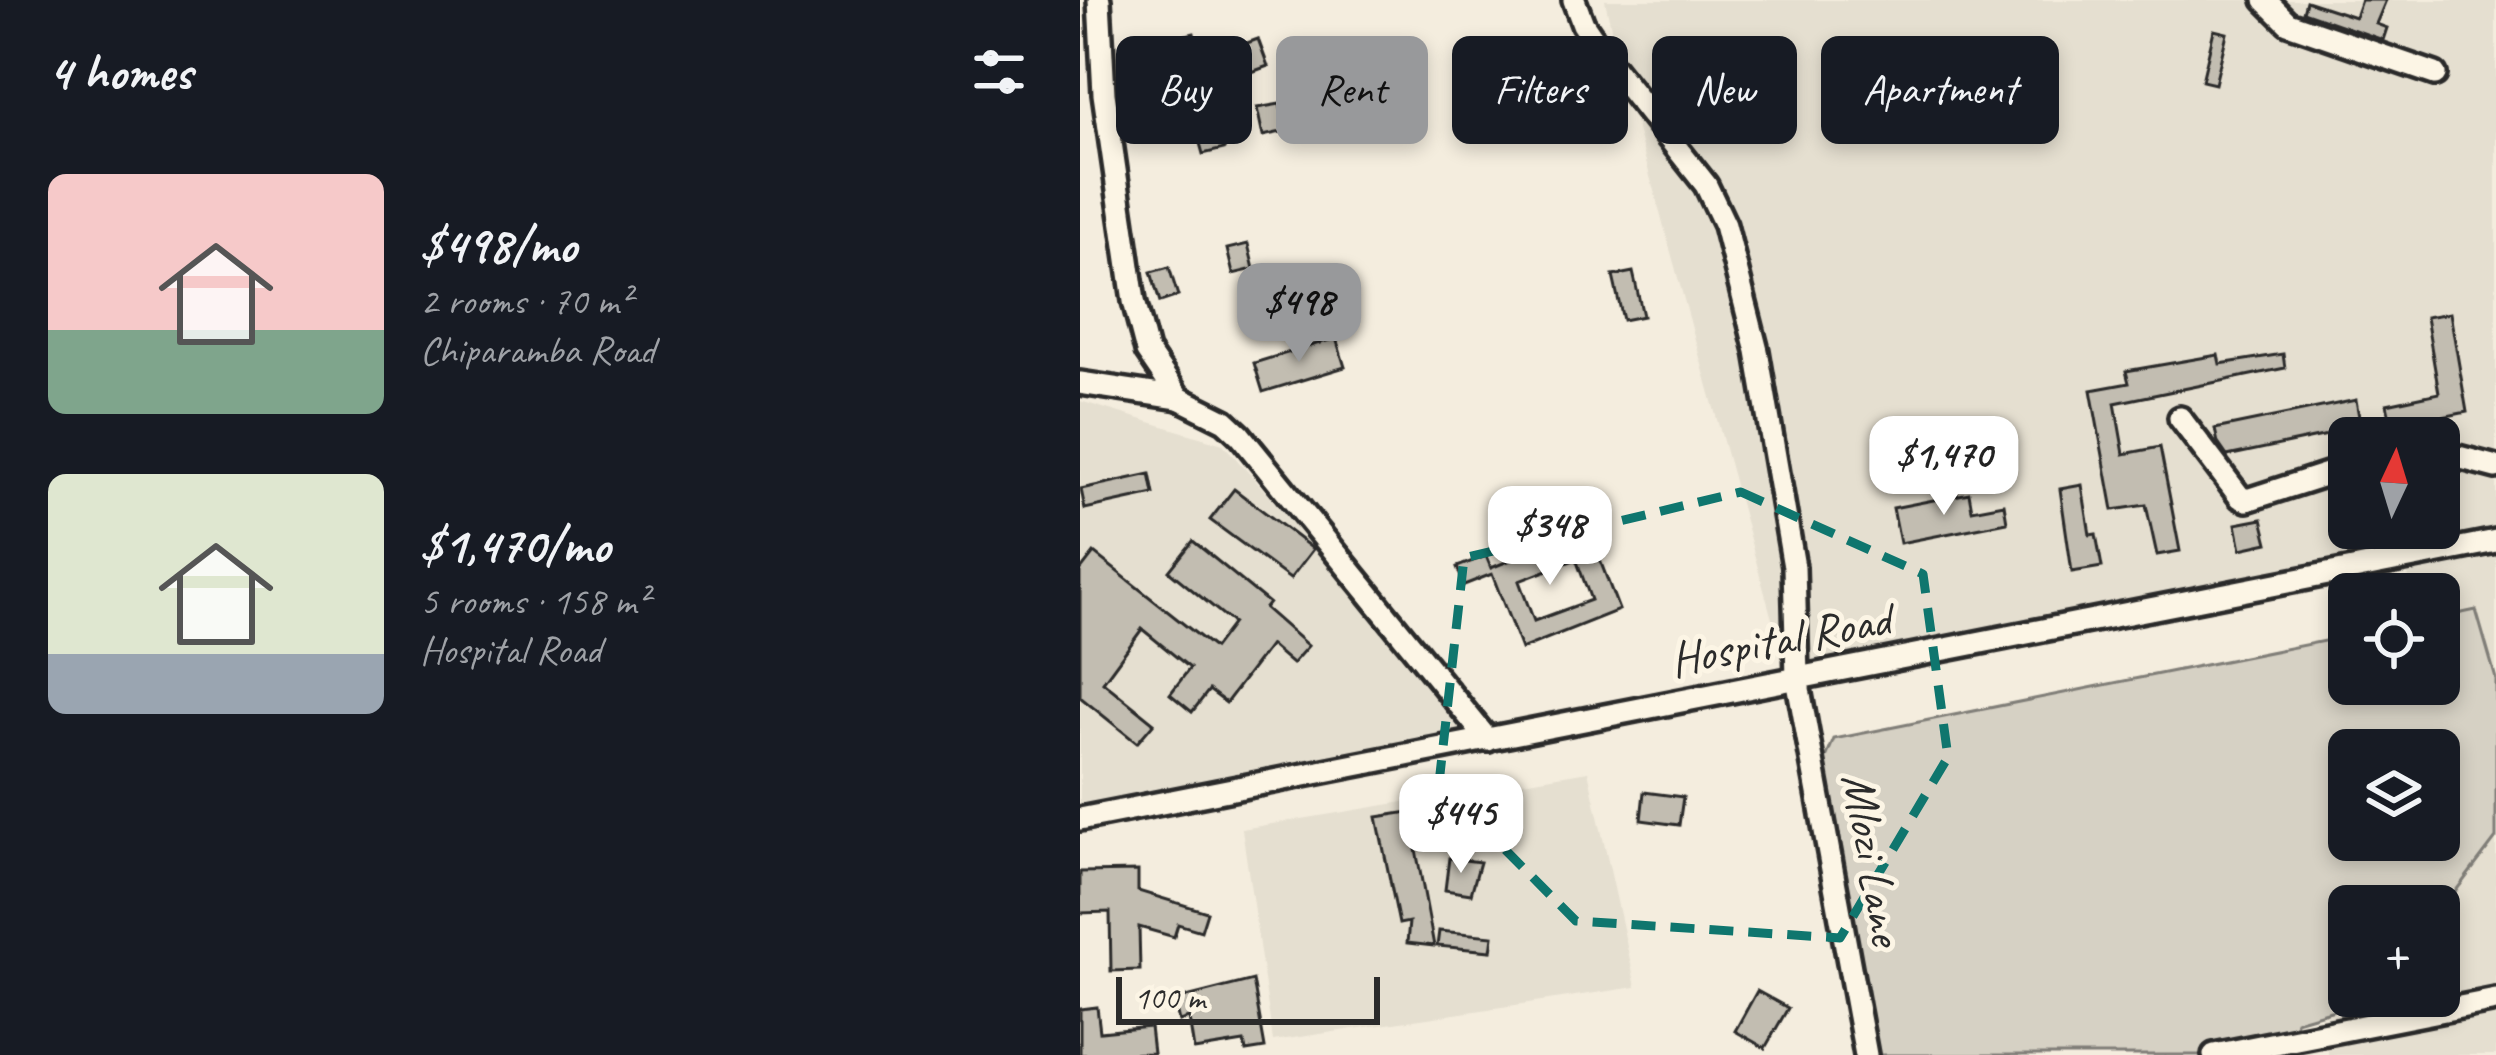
<!DOCTYPE html>
<meta charset="utf-8">
<style>
:root{--surface:#171b24;--page:#20242c;--text:#f1f3f6;--muted:#9ea1a6;--accent:#98999b}
body{margin:0;font-family:Caveat,sans-serif;background:var(--page);color:var(--text);height:100vh;display:flex;flex-direction:column;font-size:45px;white-space:nowrap}
*{box-sizing:border-box;margin:0}
p{font-size:39px;color:var(--muted)}
.icon{flex:none;width:66px;height:66px;fill:none;stroke:currentColor;stroke-width:2;stroke-linecap:round;stroke-linejoin:round}
.map{position:relative;flex:1;overflow:hidden}
.side{display:flex;flex-direction:column;background:var(--surface);width:1080px}
.side>*{flex:none}
.guide{position:absolute;left:36px;top:36px;width:1140px;height:108px;display:flex;gap:24px}
.needle{width:78px;rotate:4deg}
.controls{position:absolute;left:1248px;top:417px;display:grid;gap:24px}
.controls a{display:grid;place-items:center;width:132px;height:132px;border-radius:18px;background:var(--surface);box-shadow:0 6px 18px #0003;font-size:60px}
.scale{position:absolute;left:36px;bottom:30px;width:264px;box-sizing:border-box;padding-left:12px;border:6px solid #2b2b2b;border-top:0;font-size:33px;line-height:42px;white-space:nowrap;color:#2b2b2b;-webkit-text-stroke:9px #fcf5e5;paint-order:stroke}
.price{position:absolute;translate:-50% -102px;padding:0 27px;border-radius:24px;background:#fff;color:#222;font-size:39px;line-height:78px;filter:drop-shadow(0 3px 6px #0008)}
.price::after{content:'';position:absolute;left:50%;top:72px;width:36px;height:27px;margin-left:-18px;background:inherit;clip-path:polygon(0 0,100% 0,50% 100%)}
.price.on{background:var(--accent);color:#111}
ul{padding:0;list-style:none}
li{display:flex;align-items:center;gap:36px;height:300px;padding:0 48px}
li span{display:grid;place-items:center;flex:none;width:336px;height:240px;border-radius:18px;color:#555}
li>.icon{margin-inline-start:auto}
span .icon{width:144px;height:144px;fill:#fffc;stroke-width:1}
li b{font-size:51px}
h2{display:flex;justify-content:space-between;align-items:center;height:144px;padding:0 48px;font-size:51px}
.tag{padding:0 42px;border-radius:18px;background:var(--surface);box-shadow:0 6px 18px #0003;font-size:42px;line-height:108px}
.tag.on{background:var(--accent);color:#111}
main{display:flex;flex:1;min-height:0}
.map>svg:first-child{display:block}
.built{fill:#e5dfd0;fill-rule:evenodd}
.green{fill:#d6d1c4;stroke:#807e78;stroke-width:3;fill-rule:evenodd}
.building{fill:#c2bdb1;stroke:#2b2b2b;stroke-width:3;fill-rule:evenodd}
.lines{fill:none;stroke-linecap:round;stroke-linejoin:round}
.minor-casing{stroke:#2b2b2b;stroke-width:30}
.minor{stroke:#fcf5e5;stroke-width:21}
.marked{fill:none;stroke:#0f766e;stroke-width:9;stroke-dasharray:24 15;stroke-linejoin:round}
.labels{text-anchor:middle;dominant-baseline:central;stroke-width:10;stroke-linejoin:round;paint-order:stroke}
.street-label{font-size:48px;fill:#2b2b2b;stroke:#fcf5e5}
</style>
<main>
<section class="side">
<h2>4 homes<svg class="icon" aria-label="filters" viewBox="0 0 24 24"><path d="M4 7h16M4 17h16"/><circle cx="9" cy="7" r="2"/><circle cx="15" cy="17" r="2"/></svg></h2>
<ul>
<li><span style="background:linear-gradient(#f6c9c9 65%,#7fa58c 0)"><svg class="icon" aria-label="home" viewBox="0 0 24 24"><path d="M3 11l9-7 9 7M6 9v11h12V9"/></svg></span><div><b>$498/mo</b><p>2 rooms · 70 m²</p><p>Chiparamba Road</p></div></li>
<li><span style="background:linear-gradient(#dfe7d0 75%,#9aa5b1 0)"><svg class="icon" aria-label="home" viewBox="0 0 24 24"><path d="M3 11l9-7 9 7M6 9v11h12V9"/></svg></span><div><b>$1,470/mo</b><p>5 rooms · 158 m²</p><p>Hospital Road</p></div></li>
</ul>
</section>
<div class="map">
<svg width="1416" height="1055" viewBox="0 0 1416 1055">
<rect width="100%" height="100%" fill="#f4edde"/>
<filter id="ink" filterUnits="userSpaceOnUse"><feTurbulence type="fractalNoise" baseFrequency=".00833" numOctaves="2"/><feDisplacementMap in="SourceGraphic" scale="24" xChannelSelector="R" yChannelSelector="G"/><feConvolveMatrix kernelMatrix="1 2 1 2 8 2 1 2 1" color-interpolation-filters="sRGB"/></filter>
<g filter="url(#ink)">
<!-- built -->
<g class="built">
<path d="M 525,0 L 1416,0 L 1416,1055 L 1248,1055 L 1248,1032 L 1368,1008 L 1353,840 L 1359,840 L 1359,594 L 1330,594 L 1327,559 L 708,677 L 538,60 ZM 1269,438 L 1359,438 L 1359,528 L 1269,528 Z"/>
<path d="M 0,401 L 143,444 L 408,740 L 0,809 Z"/>
<path d="M 508,771 L 556,987 L 193,1041 L 162,829 Z"/>
</g>
<!-- green -->
<path class="green" d="M 1396,610 L 1416,679 L 1416,838 L 1359,913 L 1359,906 L 1269,906 L 1269,996 L 1296,998 L 1216,1021 L 1212,1055 L 799,1055 L 741,770 L 754,739 L 1269,636 L 1269,684 L 1359,684 L 1359,618 ZM 1269,750 L 1359,750 L 1359,840 L 1269,840 Z"/>
<!-- building -->
<g class="building">
<path d="M 1281,0 L 1306,0 L 1296,24 L 1307,28 L 1303,40 L 1223,12 L 1226,1 L 1275,17 Z"/>
<path d="M 1134,30 L 1147,33 L 1135,84 L 1122,81 Z"/>
<path d="M 114,33 L 121,61 L 100,66 L 93,38 Z"/>
<path d="M 178,39 L 188,66 L 169,73 L 159,46 Z"/>
<path d="M 200,104 L 206,131 L 183,136 L 177,108 Z"/>
<path d="M 133,112 L 144,149 L 123,154 L 113,118 Z"/>
<path d="M 168,244 L 174,269 L 153,274 L 147,249 Z"/>
<path d="M 89,267 L 98,296 L 80,302 L 71,272 Z"/>
<path d="M 553,272 L 563,316 L 543,320 L 533,276 Z"/>
<path d="M 1370,313 L 1387,412 L 1312,427 L 1307,404 L 1359,393 L 1346,317 Z"/>
<path d="M 256,338 L 265,367 L 183,392 L 174,363 Z"/>
<path d="M 1203,354 L 1205,368 L 1035,403 L 1044,454 L 1080,447 L 1100,551 L 1077,555 L 1066,505 L 1033,510 L 1011,390 L 1049,383 L 1046,371 L 1138,355 L 1140,364 Z"/>
<path d="M 1276,400 L 1281,428 L 1147,456 L 1138,443 L 1135,429 Z"/>
<path d="M 70,474 L 74,494 L 5,509 L 1,489 Z"/>
<path d="M 1002,485 L 1010,535 L 1016,534 L 1022,567 L 992,572 L 980,489 Z"/>
<path d="M 154,489 L 233,549 L 210,579 L 130,520 Z"/>
<path d="M 889,493 L 892,510 L 924,504 L 927,522 L 820,543 L 813,508 Z"/>
<path d="M 1182,519 L 1188,543 L 1161,549 L 1156,524 Z"/>
<path d="M 508,529 L 539,610 L 441,649 L 412,574 L 384,585 L 377,567 L 406,556 L 411,568 ZM 496,559 L 511,600 L 454,621 L 439,581 Z"/>
<path d="M 113,541 L 189,603 L 185,608 L 228,646 L 212,664 L 190,645 L 146,703 L 129,690 L 112,712 L 90,694 L 110,668 L 62,629 L 23,682 L 74,723 L 57,743 L 0,697 L 0,571 L 14,553 L 134,648 L 153,623 L 89,571 Z"/>
<path d="M 564,792 L 603,797 L 599,825 L 561,820 Z"/>
<path d="M 329,812 L 354,946 L 327,943 L 329,922 L 319,924 L 297,817 Z"/>
<path d="M 369,858 L 400,862 L 391,894 L 365,890 Z"/>
<path d="M 58,871 L 58,891 L 127,912 L 121,931 L 98,924 L 94,937 L 59,927 L 60,970 L 31,971 L 30,912 L 0,913 L 0,872 Z"/>
<path d="M 359,931 L 413,936 L 411,951 L 357,946 Z"/>
<path d="M 173,980 L 185,1048 L 166,1051 L 164,1042 L 114,1050 L 109,1018 L 99,1021 L 94,1000 Z"/>
<path d="M 677,991 L 708,1008 L 685,1048 L 655,1031 Z"/>
<path d="M 17,1007 L 20,1032 L 70,1027 L 73,1053 L 0,1055 L 0,1009 Z"/>
</g>
<g class="lines">
<defs>
<g id="minor">
<path d="M 19,0 L 24,94 L 54,301 L 67,351 L 99,398 L 145,421 L 160,435 L 408,740"/>
<path d="M 494,0 L 503,24 L 531,65 L 626,185 L 645,225 L 677,351 L 714,567 L 717,678 L 786,1055"/>
<path d="M 1185,0 L 1208,23 L 1355,74"/>
<path d="M 0,383 L 99,398"/>
<path d="M 1100,418 L 1160,497 L 1167,500 L 1269,467"/>
<path d="M 1359,452 L 1416,467"/>
<path d="M 0,819 L 1416,541"/>
<path d="M 1134,1055 L 1416,1000"/>
</g>
</defs>
<!-- minor casing -->
<use href="#minor" class="minor-casing"/>
<!-- minor -->
<use href="#minor" class="minor"/>
</g>
</g>
<!-- marked area -->
<path class="marked" d="M 661,492 L 843,574 L 868,757 L 760,938 L 496,921 L 359,783 L 384,558 Z"/>
<g class="labels">
<!-- street labels -->
<g class="street-label">
<text transform="translate(700 639) rotate(-11)">Hospital Road</text>
<text transform="translate(793 859) rotate(80)">Mlozi Lane</text>
</g>
</g>
</svg>
<div class="controls">
<a><svg class="needle" viewBox="-14 -14 28 28"><path d="M0-13l5 13h-10z" fill="#e53935"/><path d="M0 13l5-13h-10z" fill="#9ea1a6"/></svg></a>
<a><svg class="icon" aria-label="locate" viewBox="0 0 24 24"><circle cx="12" cy="12" r="6"/><path d="M12 2v4M12 18v4M2 12h4M18 12h4"/></svg></a>
<a><svg class="icon" aria-label="layers" viewBox="0 0 24 24"><path d="M12 4l9 5-9 5-9-5zM3 14l9 5 9-5"/></svg></a>
<a>+</a>
</div>
<div class="scale">100 m</div>
<b class="price on" style="left:219px;top:365px">$498</b>
<b class="price" style="left:864px;top:518px">$1,470</b>
<b class="price" style="left:470px;top:588px">$348</b>
<b class="price" style="left:381px;top:876px">$445</b>
<div class="guide">
<a class="tag">Buy</a>
<a class="tag on">Rent</a>
<a class="tag">Filters</a>
<a class="tag">New</a>
<a class="tag">Apartment</a>
</div>
</div>
</main>
